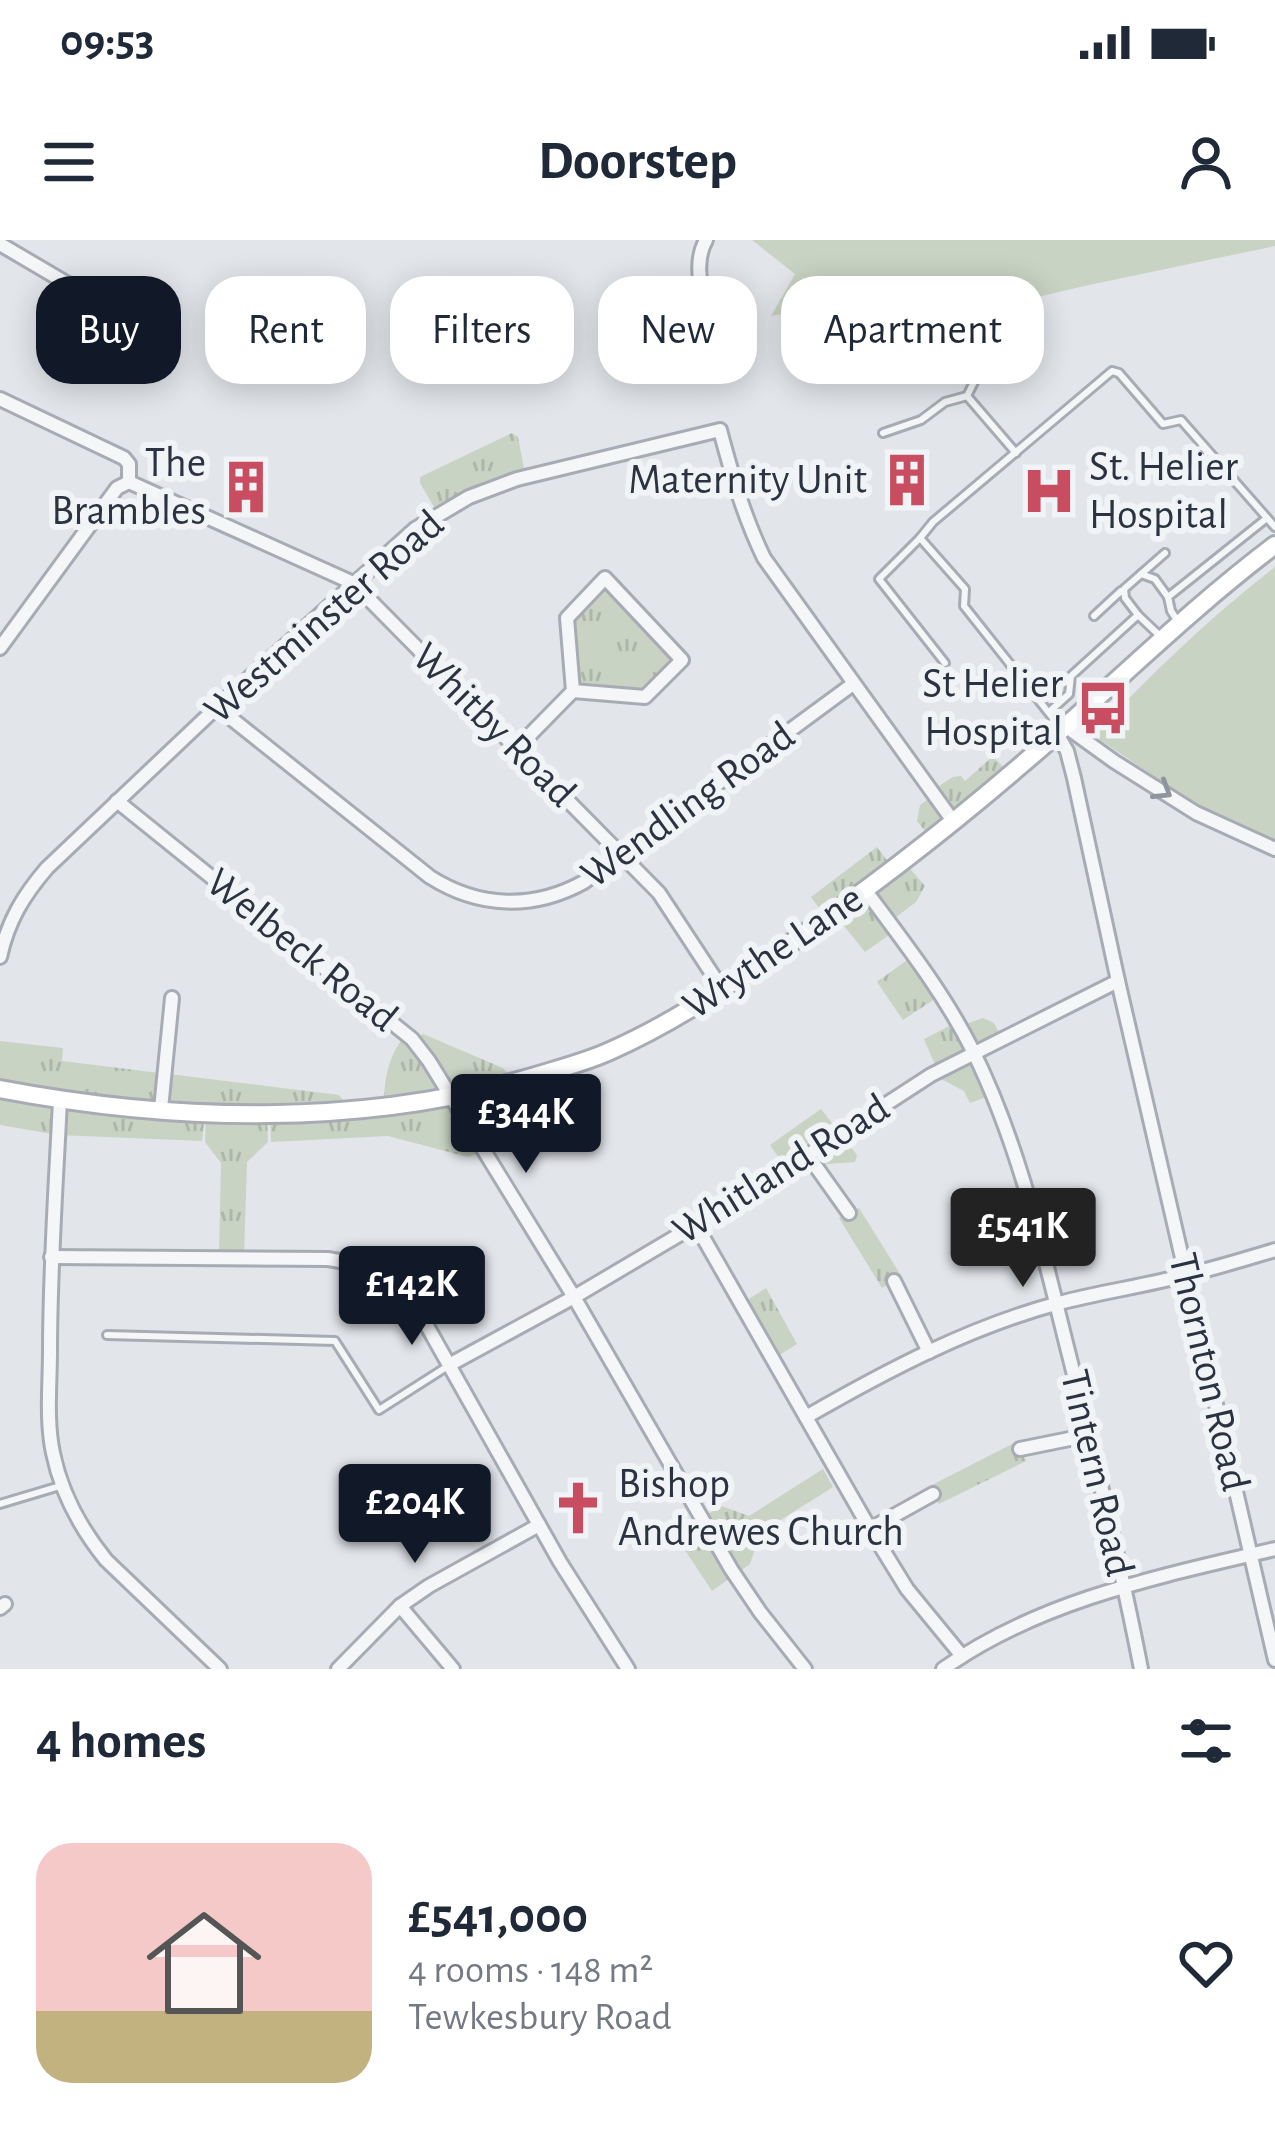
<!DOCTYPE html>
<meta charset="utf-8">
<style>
:root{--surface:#fff;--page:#f6f6f7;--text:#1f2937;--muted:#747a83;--line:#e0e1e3;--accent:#111827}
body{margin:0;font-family:"Alegreya Sans",sans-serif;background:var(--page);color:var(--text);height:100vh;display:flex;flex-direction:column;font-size:45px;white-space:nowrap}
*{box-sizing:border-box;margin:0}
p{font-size:39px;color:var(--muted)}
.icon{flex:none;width:66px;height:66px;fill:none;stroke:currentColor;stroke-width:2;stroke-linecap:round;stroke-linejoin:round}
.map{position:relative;height:1429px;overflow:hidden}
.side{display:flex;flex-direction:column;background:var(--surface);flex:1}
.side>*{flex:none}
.guide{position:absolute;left:36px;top:36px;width:1203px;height:108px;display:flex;gap:24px}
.price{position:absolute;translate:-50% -102px;padding:0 27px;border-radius:12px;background:var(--accent);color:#fff;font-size:39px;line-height:78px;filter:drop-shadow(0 3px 6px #0008)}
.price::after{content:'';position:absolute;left:50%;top:72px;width:36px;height:27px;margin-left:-18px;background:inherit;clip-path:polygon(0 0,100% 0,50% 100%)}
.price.selected{background:#222;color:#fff}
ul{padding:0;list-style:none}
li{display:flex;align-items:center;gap:36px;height:300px;padding:0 36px}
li+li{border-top:3px solid var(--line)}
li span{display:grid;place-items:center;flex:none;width:336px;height:240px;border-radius:36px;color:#555}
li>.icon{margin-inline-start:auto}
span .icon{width:144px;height:144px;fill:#fffc;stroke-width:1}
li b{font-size:51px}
h2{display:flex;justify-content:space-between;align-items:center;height:144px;padding:0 36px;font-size:51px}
.chip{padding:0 42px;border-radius:36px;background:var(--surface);box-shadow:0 6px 30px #0003;font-size:42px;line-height:108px}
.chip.selected{background:var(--accent);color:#fff}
.status{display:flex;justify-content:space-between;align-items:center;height:84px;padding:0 60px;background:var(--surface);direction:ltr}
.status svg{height:33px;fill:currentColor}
header{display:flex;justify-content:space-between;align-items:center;height:156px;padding:0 36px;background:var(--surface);font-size:54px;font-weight:700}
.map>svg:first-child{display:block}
.grass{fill:url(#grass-tufts)}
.park{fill:#c8d3c3}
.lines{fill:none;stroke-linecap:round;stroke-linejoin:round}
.service-casing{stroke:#a7acb4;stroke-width:12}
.minor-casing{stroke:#a7acb4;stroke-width:18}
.secondary-casing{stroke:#a7acb4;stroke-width:22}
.service{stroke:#f4f6f8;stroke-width:6}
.minor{stroke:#f4f6f8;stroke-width:12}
.secondary{stroke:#fff;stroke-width:16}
.oneway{stroke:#90949c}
.labels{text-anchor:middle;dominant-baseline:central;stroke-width:12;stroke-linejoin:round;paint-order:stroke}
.poi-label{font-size:42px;fill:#2b3341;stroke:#f1f4f7;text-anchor:end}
.street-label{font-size:42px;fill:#2b3341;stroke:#f1f4f7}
</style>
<div class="status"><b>09:53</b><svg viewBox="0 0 49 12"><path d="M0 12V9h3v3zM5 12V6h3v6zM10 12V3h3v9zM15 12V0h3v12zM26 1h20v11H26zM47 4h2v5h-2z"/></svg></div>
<header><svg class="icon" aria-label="menu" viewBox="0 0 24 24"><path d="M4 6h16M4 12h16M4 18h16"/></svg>Doorstep<svg class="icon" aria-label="person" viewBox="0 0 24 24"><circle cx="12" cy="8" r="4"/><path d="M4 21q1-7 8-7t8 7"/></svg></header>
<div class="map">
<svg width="1275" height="1429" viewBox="0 0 1275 1429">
<defs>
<pattern id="grass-tufts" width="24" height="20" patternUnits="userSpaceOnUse" patternTransform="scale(3)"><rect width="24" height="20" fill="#c8d3c3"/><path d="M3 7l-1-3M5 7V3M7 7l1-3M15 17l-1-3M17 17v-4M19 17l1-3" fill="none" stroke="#acb6a9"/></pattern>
</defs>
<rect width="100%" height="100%" fill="#e2e5ea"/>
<!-- grass -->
<g class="grass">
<path d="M 512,193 L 518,197 L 525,234 L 437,272 L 420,243 L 420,237 Z"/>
<path d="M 605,338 L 682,420 L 645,457 L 573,451 L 567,378 Z"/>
<path d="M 993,516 L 1008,532 L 930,597 L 917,581 L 920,565 L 937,553 L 934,549 L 953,537 L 961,536 L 965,541 Z"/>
<path d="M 877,607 L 892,627 L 826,678 L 811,657 Z"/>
<path d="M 906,624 L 925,646 L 916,662 L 887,684 L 892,693 L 865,712 L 836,676 Z"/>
<path d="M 914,715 L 941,755 L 903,780 L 877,742 Z"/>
<path d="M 983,778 L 994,783 L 1002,798 L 974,814 L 992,855 L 970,863 L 964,851 L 941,839 L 924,799 L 957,782 L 960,786 Z"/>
<path d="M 423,794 L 503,828 L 516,845 L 549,834 L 558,869 L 522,875 L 508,902 L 468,917 L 388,896 L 271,902 L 270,876 L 384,869 C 384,841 387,818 405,795 L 411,801 Z"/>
<path d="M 0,801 L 63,808 L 62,821 L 339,855 L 349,868 L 205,874 L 202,901 L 58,895 L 0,885 Z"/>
<path d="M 821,869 L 857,915 L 855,922 L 815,925 L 807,914 L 786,928 L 770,905 Z"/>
<path d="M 206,874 L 267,876 L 268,902 L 247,922 L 244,1015 L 219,1016 L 221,923 L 205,902 Z"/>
<path d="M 859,968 L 902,1037 L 882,1048 L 839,978 Z"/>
<path d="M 766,1048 L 797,1104 L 773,1119 L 741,1064 Z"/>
<path d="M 1016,1202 L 1026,1221 L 939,1264 L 928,1247 Z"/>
<path d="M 823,1229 L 833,1247 L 760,1293 L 750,1324 L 712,1351 L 675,1295 L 721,1266 L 749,1276 Z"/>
</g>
<!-- park -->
<g class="park">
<path d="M 752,0 L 1275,0 L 1275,6 L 1089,45 L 867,97 L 861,60 L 771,76 L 795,34 Z"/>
<path d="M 1275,327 L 1275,606 L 1208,573 L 1093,495 C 1152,434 1208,379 1275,327 Z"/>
</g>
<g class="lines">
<defs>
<g id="service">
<path d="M 967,156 L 975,140 L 995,117"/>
<path d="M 883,193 L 921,180 L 945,162 L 967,156 L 1016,213"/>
<path d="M 920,298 L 879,339 L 945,423"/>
<path d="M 1141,334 L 1155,339 L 1168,357"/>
<path d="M 1138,375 L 1125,358 L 1124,349 L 1165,313"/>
<path d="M 1094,376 L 1121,351"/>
<path d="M 1177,380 L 1171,371 L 1168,357 L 1267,278"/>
<path d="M 1049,472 L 1069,454 L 1071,436 L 1138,375 L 1159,395"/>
<path d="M 1060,487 L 964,366 L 965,349 L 920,298 L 933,282 L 1112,131 L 1119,133 L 1163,184 L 1181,180 L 1275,287"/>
<path d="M 107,1095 L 335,1101 L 379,1170 L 448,1126"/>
<path d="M 0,1264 L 60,1246"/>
</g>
<g id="minor">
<path d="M 0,4 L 73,47"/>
<path d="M 704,68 C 701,45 694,21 706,0"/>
<path d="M 0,159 L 124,218 L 129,224 L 129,242 L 353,343 L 659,653 L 722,749"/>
<path d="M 0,408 L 117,248 L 129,242"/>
<path d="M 217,467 L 430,637 C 479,668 533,670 584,642 L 853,444"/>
<path d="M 1065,486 L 1115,522 L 1196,573 L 1275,609"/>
<path d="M 1057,494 L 1067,511 L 1074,538 L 1118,741 L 1275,1420"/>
<path d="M 517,508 L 573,451 L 567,378 L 605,338 L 682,420 L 645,457 L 573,451"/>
<path d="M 117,561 L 412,799 L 429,821 L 574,1057 L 731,1329 L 760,1372 L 805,1429"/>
<path d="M 866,651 C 904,702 944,753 973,811 C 1019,904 1042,1007 1067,1107 C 1094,1214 1120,1321 1141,1429"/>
<path d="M 0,717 C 8,681 23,656 47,628 L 217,467 L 415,289 L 469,257 L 517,239 L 720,190 C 732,235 744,277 764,318 L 953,581"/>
<path d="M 60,860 C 56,944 50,1027 50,1111 C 50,1144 46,1180 53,1213 C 61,1252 81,1289 106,1320 L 220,1429"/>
<path d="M 161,869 L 172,758"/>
<path d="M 807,914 L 849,973"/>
<path d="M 696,985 L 870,1289 L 907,1349 L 962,1416"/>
<path d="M 51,1017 L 328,1019 C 363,1024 388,1036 413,1061 L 560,1322 L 628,1429"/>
<path d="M 894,1041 L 929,1112"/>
<path d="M 449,1125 L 574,1057 L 743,957 L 931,835 L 1118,741"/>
<path d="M 806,1177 C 886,1131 969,1087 1059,1063 C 1101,1052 1144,1046 1186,1035 C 1216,1028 1245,1019 1275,1010"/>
<path d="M 1020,1209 L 1089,1195"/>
<path d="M 870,1289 L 933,1254"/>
<path d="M 400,1366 L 453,1429"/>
<path d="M 0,1368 L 5,1364"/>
<path d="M 338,1429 L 400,1366 L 429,1346 L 539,1285"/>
<path d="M 943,1429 C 1040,1360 1161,1336 1275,1309"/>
</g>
<path id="secondary" d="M 0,849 C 174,882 361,887 532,837 C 558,829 586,822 610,811 C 669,785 721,750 775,714 C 860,656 942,593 1020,526 C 1106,453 1185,373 1275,305"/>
</defs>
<!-- service casing -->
<use href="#service" class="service-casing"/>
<!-- minor casing -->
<use href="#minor" class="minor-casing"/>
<!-- secondary casing -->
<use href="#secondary" class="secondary-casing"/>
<!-- service -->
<use href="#service" class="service"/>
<!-- minor -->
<use href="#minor" class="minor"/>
<!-- secondary -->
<use href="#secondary" class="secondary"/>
</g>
<!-- one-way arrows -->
<defs><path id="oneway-chevron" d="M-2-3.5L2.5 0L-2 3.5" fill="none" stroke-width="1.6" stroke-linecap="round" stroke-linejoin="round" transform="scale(3)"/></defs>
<use class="oneway" href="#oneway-chevron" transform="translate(1163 551) rotate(32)"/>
<!-- icons -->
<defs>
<symbol id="building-bare" viewBox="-9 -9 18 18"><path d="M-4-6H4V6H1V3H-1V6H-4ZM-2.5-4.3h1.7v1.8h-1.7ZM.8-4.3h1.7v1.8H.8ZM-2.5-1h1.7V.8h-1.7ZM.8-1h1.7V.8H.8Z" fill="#c84d61" stroke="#f1f4f7" stroke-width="2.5" paint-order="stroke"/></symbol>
<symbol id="hospital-bare" viewBox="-9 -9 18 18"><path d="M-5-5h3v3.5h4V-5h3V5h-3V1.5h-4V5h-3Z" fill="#c84d61" stroke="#f1f4f7" stroke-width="2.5" paint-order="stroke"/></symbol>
<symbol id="bus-bare" viewBox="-9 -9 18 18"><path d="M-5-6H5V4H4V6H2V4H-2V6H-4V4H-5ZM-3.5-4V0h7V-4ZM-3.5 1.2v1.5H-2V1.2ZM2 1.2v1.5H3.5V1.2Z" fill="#c84d61" stroke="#f1f4f7" stroke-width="2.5" paint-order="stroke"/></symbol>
<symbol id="church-bare" viewBox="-9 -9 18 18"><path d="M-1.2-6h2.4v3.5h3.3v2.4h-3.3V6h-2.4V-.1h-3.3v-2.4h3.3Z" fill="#c84d61" stroke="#f1f4f7" stroke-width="2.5" paint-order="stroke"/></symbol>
</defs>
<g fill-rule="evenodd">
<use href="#building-bare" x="869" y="202" width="76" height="76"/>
<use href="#building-bare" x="208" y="209" width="76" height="76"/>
<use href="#hospital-bare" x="1011" y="213" width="76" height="76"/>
<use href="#bus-bare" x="1065" y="430" width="76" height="76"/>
<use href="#church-bare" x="540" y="1230" width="76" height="76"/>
</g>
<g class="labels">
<!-- poi labels -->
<g class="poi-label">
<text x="206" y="223">The<tspan x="206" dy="48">Brambles</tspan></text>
<text x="1089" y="227" text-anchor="start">St. Helier<tspan x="1089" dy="48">Hospital</tspan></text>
<text x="867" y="240">Maternity Unit</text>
<text x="1063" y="444">St Helier<tspan x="1063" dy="48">Hospital</tspan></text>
<text x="618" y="1244" text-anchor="start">Bishop<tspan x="618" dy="48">Andrewes Church</tspan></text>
</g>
<!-- street labels -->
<g class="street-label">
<text transform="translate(324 377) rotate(-41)">Westminster Road</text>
<text transform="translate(494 485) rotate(45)">Whitby Road</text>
<text transform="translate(688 565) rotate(-36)">Wendling Road</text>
<text transform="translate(302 710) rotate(39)">Welbeck Road</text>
<text transform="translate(773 712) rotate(-34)">Wrythe Lane</text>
<text transform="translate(781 929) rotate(-32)">Whitland Road</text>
<text transform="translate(1209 1132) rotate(77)">Thornton Road</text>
<text transform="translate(1097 1233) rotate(77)">Tintern Road</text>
</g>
</g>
</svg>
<b class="price" style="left:526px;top:936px">£344K</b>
<b class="price selected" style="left:1023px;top:1050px">£541K</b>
<b class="price" style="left:412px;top:1108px">£142K</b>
<b class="price" style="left:415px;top:1326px">£204K</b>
<div class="guide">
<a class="chip selected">Buy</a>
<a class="chip">Rent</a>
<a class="chip">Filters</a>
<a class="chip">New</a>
<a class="chip">Apartment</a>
</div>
</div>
<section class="side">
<h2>4 homes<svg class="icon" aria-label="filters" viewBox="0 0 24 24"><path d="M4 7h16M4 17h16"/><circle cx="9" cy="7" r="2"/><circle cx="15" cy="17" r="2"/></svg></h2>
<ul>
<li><span style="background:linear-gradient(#f6c9c9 70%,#c2b280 0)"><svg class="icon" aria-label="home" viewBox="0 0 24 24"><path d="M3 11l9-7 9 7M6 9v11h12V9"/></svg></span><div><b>£541,000</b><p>4 rooms · 148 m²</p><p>Tewkesbury Road</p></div><svg class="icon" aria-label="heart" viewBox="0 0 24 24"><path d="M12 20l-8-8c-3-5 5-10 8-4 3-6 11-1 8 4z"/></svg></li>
</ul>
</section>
